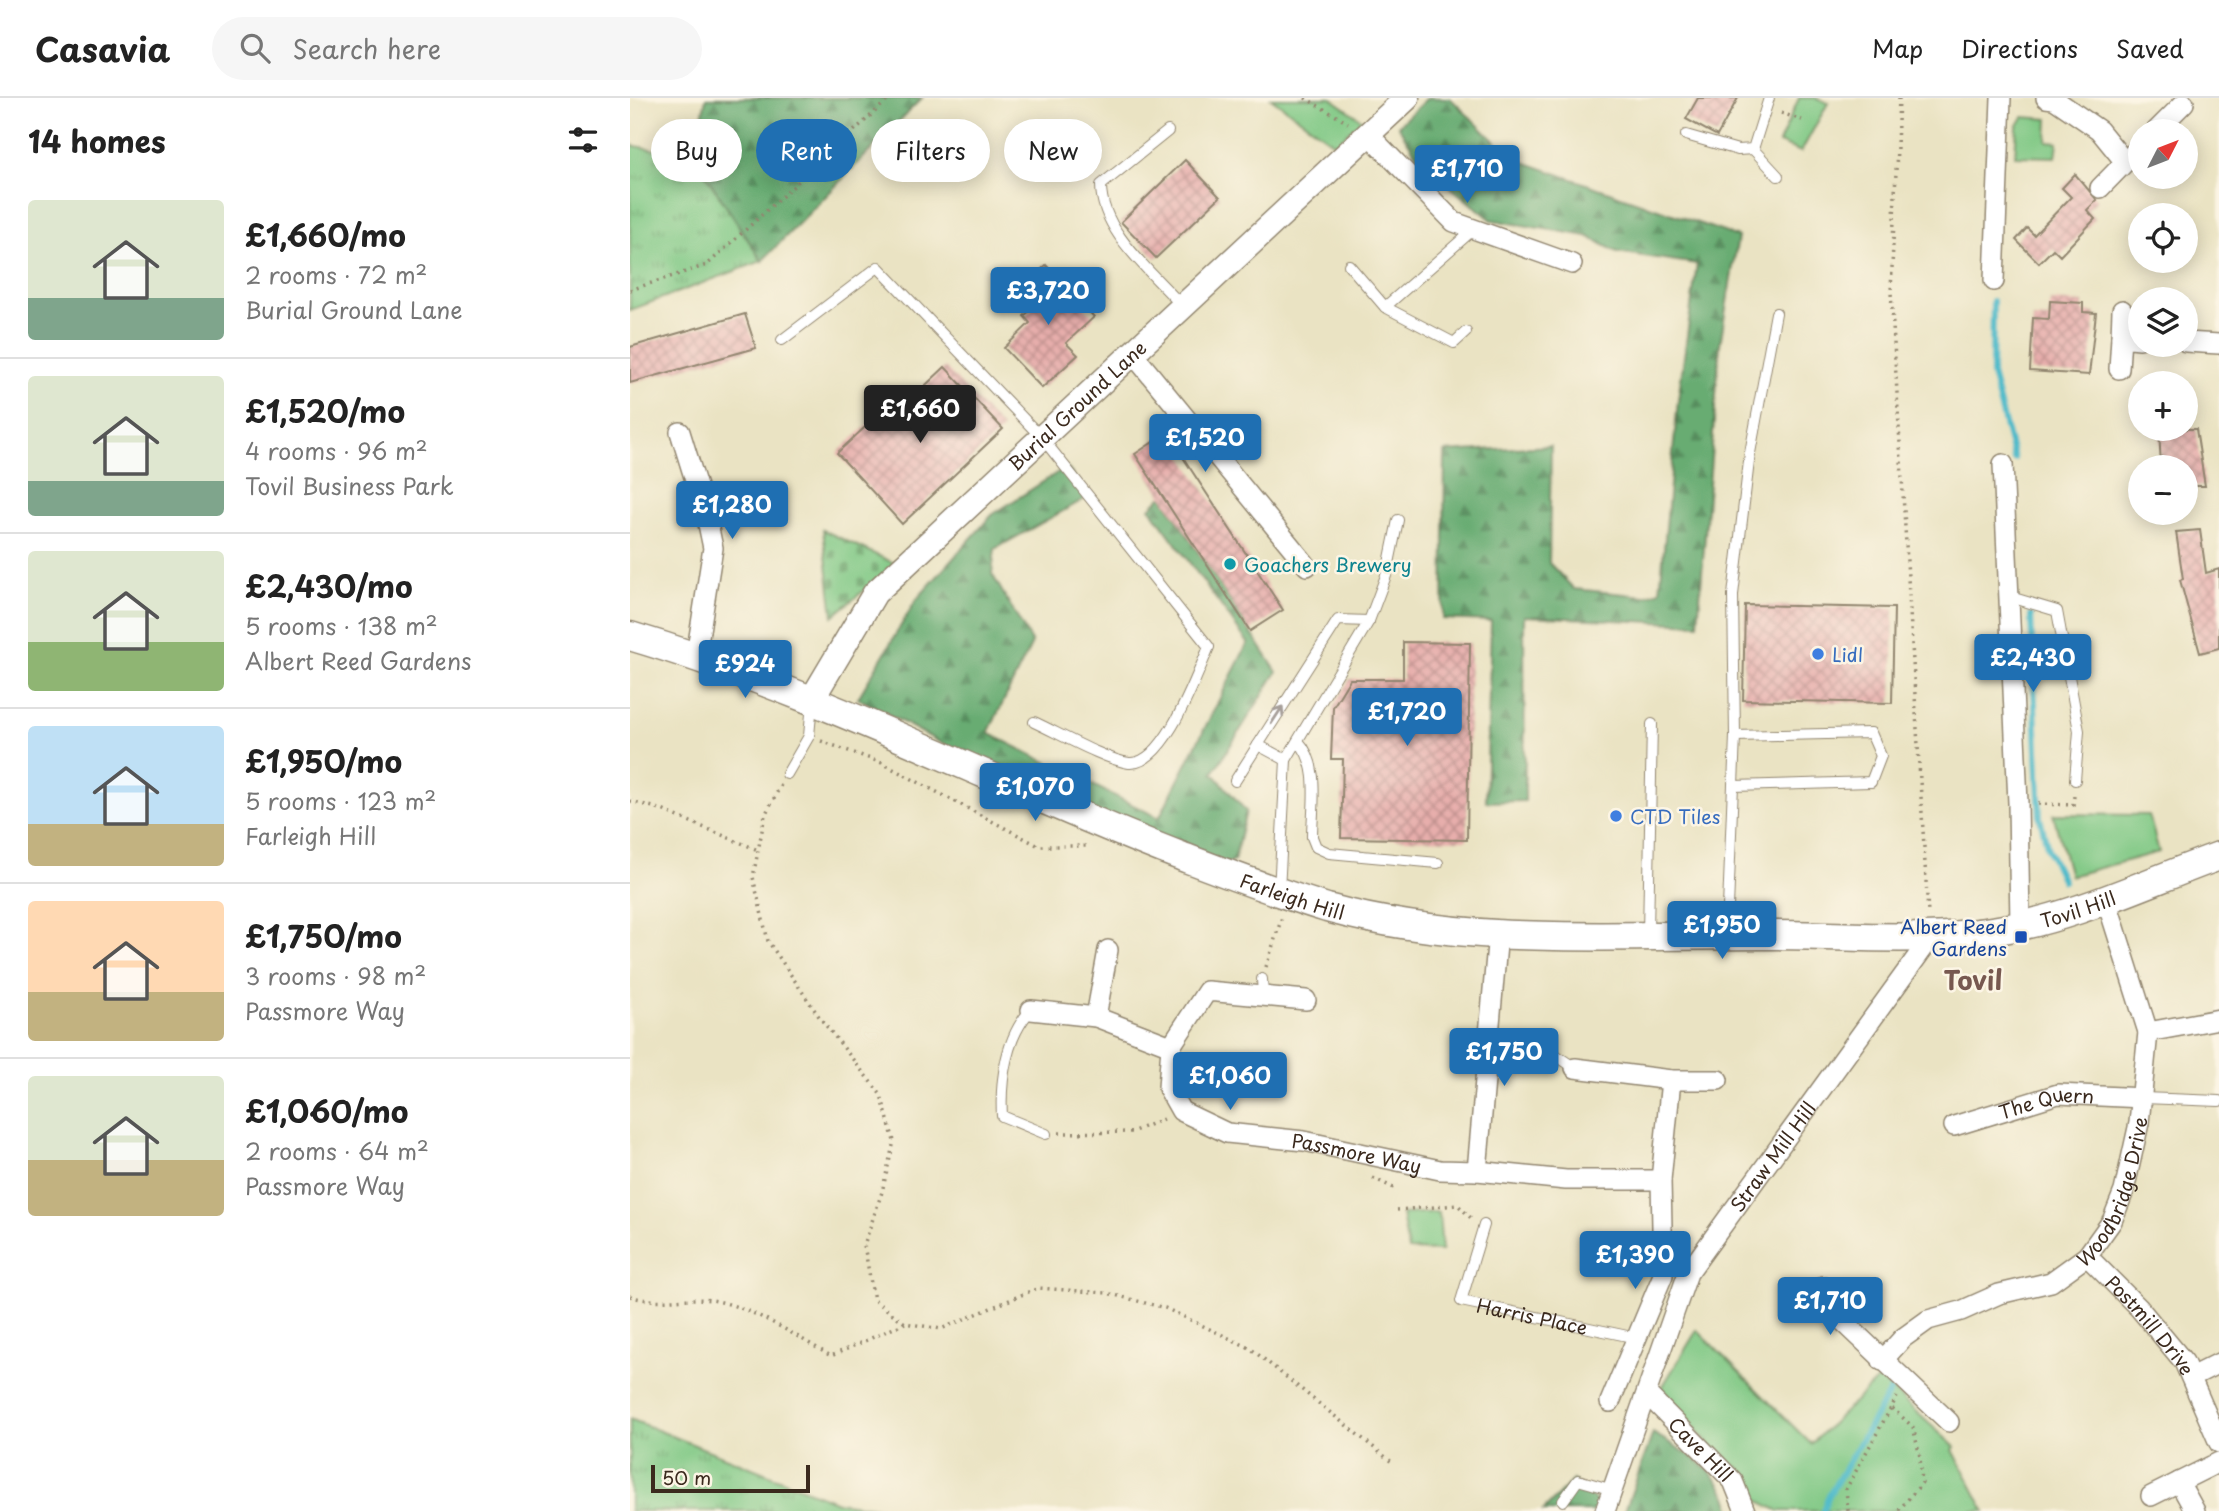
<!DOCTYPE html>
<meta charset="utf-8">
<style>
:root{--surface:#fff;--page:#f6f6f6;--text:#222;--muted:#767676;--line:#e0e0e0;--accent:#1f6fb2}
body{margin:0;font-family:"Playpen Sans",sans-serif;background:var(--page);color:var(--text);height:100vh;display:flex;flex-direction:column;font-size:26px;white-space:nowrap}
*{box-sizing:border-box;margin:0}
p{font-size:23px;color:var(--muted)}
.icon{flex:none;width:38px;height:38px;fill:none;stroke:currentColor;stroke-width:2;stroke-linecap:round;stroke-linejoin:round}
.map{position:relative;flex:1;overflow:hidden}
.sheet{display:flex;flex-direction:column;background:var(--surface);width:630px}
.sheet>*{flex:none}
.guide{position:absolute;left:21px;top:21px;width:665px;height:63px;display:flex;gap:14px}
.needle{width:46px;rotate:48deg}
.controls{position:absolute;left:1498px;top:21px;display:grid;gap:14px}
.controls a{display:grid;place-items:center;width:70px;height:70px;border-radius:50%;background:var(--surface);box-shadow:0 4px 18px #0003;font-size:35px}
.scale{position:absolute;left:21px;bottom:18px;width:159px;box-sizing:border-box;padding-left:7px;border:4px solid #3b2a1e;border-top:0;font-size:19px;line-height:24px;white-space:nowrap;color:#3b2a1e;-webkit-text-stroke:5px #fcf5e5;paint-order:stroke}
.price{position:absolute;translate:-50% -60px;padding:0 16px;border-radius:7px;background:var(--accent);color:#fff;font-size:23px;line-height:46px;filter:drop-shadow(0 2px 4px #0008)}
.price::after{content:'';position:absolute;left:50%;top:42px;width:21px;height:16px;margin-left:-10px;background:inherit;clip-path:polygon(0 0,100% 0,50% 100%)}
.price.active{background:#222;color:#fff}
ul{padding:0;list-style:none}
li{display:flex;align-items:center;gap:21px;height:175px;padding:0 28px}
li+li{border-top:2px solid var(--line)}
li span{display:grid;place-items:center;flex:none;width:196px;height:140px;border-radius:7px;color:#555}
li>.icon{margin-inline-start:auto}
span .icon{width:84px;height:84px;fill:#fffc;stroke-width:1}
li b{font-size:30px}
h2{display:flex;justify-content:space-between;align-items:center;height:84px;padding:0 28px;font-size:30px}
.chip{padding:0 24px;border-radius:32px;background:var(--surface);box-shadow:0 4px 18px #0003;font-size:24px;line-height:63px}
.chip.active{background:var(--accent);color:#fff}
header{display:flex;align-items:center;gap:42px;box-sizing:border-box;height:98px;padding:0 35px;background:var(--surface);border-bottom:2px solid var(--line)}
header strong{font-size:33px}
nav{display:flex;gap:38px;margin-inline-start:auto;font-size:24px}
.search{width:490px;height:63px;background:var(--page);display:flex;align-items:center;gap:18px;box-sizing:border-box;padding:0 24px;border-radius:38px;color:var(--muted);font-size:26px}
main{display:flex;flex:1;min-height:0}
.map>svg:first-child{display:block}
.grass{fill:url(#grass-tufts);stroke:#5d7951;stroke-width:2}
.forest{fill:url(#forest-firs);stroke:#516b48;stroke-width:2}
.cemetery{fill:url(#cemetery-stones);stroke:#5d7951;stroke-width:2}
.park{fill:#7fc884;stroke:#5d7951;stroke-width:2}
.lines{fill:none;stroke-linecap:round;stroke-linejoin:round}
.stream{stroke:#4ebac9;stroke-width:6}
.building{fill:url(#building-cross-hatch)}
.service-casing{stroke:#928670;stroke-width:12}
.minor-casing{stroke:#928670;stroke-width:22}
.tertiary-casing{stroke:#928670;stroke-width:27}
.secondary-casing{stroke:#928670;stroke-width:31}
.path{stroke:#928670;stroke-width:3.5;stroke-dasharray:2 5;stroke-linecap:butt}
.service{stroke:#fff;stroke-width:10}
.minor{stroke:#fff;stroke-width:19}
.tertiary{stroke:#fff;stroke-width:24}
.secondary{stroke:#fff;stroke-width:28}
.oneway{stroke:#a79f9a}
.culture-dot{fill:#0f9aa8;stroke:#fcf5e5;stroke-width:2.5}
.shop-dot{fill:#3f7fe0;stroke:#fcf5e5;stroke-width:2.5}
.transit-dot{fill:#1a4fb4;stroke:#fcf5e5;stroke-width:2.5}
.labels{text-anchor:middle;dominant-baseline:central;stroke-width:5;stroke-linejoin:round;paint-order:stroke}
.street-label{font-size:19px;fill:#3b2a1e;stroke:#fcf5e5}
.culture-label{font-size:19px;fill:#0d838f;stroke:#fcf5e5;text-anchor:start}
.shop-label{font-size:19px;fill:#366cbe;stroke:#fcf5e5;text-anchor:start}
.transit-label{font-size:19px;fill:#164399;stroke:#fcf5e5;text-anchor:end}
.district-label{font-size:26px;font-weight:bold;fill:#775850;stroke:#fcf5e5}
</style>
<header>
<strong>Casavia</strong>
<div class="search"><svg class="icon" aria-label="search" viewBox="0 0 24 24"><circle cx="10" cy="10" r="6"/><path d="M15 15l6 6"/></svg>Search here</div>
<nav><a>Map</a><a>Directions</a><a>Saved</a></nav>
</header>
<main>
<section class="sheet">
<h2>14 homes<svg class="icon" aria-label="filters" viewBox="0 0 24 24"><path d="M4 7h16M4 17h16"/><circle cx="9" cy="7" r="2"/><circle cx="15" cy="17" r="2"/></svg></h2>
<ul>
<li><span style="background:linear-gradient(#dfe7d0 70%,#7fa58c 0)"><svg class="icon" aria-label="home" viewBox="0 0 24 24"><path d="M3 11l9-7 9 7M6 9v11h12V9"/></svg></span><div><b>£1,660/mo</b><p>2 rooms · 72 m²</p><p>Burial Ground Lane</p></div></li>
<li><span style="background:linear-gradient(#dfe7d0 75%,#7fa58c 0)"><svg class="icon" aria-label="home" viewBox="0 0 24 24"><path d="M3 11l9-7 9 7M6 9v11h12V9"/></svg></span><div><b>£1,520/mo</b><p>4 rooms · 96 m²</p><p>Tovil Business Park</p></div></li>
<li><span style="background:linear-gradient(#dfe7d0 65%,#8fb573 0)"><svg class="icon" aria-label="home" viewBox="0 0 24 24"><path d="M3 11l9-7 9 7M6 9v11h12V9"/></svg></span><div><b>£2,430/mo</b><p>5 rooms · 138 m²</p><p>Albert Reed Gardens</p></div></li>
<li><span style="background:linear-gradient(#bfe0f5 70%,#c2b280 0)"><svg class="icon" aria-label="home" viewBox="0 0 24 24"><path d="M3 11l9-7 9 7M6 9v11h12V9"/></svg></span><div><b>£1,950/mo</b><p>5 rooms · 123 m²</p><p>Farleigh Hill</p></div></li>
<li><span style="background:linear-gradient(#ffd9b3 65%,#c2b280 0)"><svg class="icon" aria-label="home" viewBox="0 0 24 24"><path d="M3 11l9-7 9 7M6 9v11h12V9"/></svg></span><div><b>£1,750/mo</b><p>3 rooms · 98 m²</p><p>Passmore Way</p></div></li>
<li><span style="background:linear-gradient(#dfe7d0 60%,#c2b280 0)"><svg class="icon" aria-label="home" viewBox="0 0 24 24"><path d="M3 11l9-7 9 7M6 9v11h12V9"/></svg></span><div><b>£1,060/mo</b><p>2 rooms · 64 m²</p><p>Passmore Way</p></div></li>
</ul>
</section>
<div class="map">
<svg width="1589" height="1413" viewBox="0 0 1589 1413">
<defs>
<pattern id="grass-tufts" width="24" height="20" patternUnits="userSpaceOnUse" patternTransform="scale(1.75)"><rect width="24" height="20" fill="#7fc884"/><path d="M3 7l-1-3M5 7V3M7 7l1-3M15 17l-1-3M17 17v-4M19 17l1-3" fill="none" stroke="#69a36b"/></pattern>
<pattern id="forest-firs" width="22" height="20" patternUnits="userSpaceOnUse" patternTransform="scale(1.75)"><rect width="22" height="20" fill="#67ac72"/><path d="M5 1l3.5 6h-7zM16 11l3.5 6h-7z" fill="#568c5d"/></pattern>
<pattern id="cemetery-stones" width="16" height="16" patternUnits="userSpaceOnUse" patternTransform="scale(1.75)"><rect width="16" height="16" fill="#7fc884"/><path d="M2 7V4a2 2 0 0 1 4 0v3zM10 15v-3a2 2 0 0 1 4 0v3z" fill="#69a36b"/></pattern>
<pattern id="building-cross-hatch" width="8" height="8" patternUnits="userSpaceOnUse" patternTransform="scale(1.75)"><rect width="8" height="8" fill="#e7aeac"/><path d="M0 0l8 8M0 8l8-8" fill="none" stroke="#bc8e8b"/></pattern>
</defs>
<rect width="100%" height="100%" fill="#fcf5e5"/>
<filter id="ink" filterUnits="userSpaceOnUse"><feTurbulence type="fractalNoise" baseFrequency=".0143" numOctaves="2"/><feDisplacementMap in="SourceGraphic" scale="14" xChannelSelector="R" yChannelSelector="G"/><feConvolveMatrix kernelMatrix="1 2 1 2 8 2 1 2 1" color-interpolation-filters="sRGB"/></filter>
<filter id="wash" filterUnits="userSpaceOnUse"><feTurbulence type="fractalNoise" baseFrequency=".00686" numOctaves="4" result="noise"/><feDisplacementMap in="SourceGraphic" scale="28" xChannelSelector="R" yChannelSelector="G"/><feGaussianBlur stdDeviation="1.57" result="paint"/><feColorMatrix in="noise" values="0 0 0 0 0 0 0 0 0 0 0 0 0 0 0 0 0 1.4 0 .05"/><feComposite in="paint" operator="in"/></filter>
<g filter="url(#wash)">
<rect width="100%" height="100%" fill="#eae3c3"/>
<!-- grass -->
<g class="grass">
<path d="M 0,47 L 64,59 L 132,163 L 0,212 Z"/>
<path d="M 0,1321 L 207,1404 L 273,1413 L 0,1413 Z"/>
</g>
<!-- forest -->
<g class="forest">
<path d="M 76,0 L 292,0 L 132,163 L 64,59 Z"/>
<path d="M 797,0 L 820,0 L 882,60 L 1108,139 L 1090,246 L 1068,526 L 894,518 L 895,703 L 856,704 L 861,523 L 813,521 L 815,354 L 921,348 L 919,465 L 944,491 L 1015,498 L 1030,493 L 1048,302 L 1067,166 L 987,154 L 957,138 L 862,122 L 793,67 L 768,28 Z"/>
<path d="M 436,369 L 460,398 L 365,451 L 362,476 L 402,545 L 358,635 L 529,720 L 618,545 L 520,410 L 532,398 L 647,574 L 583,675 L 616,713 L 604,763 L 595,766 L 361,672 L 228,600 L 286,502 L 362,417 Z"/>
<path d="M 1023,1335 C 1057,1355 1092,1372 1102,1413 L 995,1413 Z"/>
<path d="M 943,1382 L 970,1407 L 962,1413 L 913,1413 Z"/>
</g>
<!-- cemetery -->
<path class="cemetery" d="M 193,432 L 266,466 L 203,518 Z"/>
<!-- park -->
<g class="park">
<path d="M 641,0 L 701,0 L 732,22 L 705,46 Z"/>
<path d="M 1169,0 L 1185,0 L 1198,5 L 1171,54 L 1149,45 Z"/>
<path d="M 1393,19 L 1418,21 L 1417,43 L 1428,44 L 1426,59 L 1385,58 L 1387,29 Z"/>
<path d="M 1423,716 L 1519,717 L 1529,754 L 1440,778 Z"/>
<path d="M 809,1114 L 812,1153 L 778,1152 L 772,1116 Z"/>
<path d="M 1067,1232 L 1181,1346 L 1249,1280 L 1325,1349 L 1323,1352 L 1355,1413 L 1149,1413 L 1127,1402 L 1031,1291 Z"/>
</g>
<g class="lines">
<!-- stream -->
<g class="stream">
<path d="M 1363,203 L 1362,276 L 1384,361"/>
<path d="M 1401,518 L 1410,720 L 1418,752 L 1433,783"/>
<path d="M 1193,1413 L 1198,1399 L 1260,1293"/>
</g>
</g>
<g id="blocks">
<!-- building -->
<g class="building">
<path d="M 1068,0 L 1108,0 L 1087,38 L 1056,21 Z"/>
<path d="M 555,62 L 590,99 L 526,160 L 491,124 Z"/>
<path d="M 1445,76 L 1467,102 L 1457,112 L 1465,121 L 1430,158 L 1423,151 L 1409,165 L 1386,142 L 1397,130 L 1404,137 L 1441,99 L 1432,90 Z"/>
<path d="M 416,167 L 464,219 L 436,245 L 448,257 L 412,290 L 374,250 L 400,225 L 394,218 L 403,210 L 388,194 Z"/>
<path d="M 1420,203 L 1453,205 L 1453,214 L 1466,215 L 1459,277 L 1400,273 L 1403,220 L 1419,221 Z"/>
<path d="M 115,216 L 126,250 L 0,285 L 0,249 Z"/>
<path d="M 315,269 L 373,331 L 272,426 L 207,355 L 259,307 L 266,315 Z"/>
<path d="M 1529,331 L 1566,331 L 1575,388 L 1556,388 L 1556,369 L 1531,369 Z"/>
<path d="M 537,335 L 653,512 L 620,533 L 505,356 Z"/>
<path d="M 1570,432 L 1576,475 L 1589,471 L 1589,550 L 1570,555 L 1550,482 L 1553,481 L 1546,434 Z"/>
<path d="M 1115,507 L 1264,510 L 1262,605 L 1113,602 Z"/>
<path d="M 773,544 L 840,545 L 837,742 L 711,740 L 713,661 L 701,661 L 703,609 L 720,581 L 773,581 Z"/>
</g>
</g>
</g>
<g filter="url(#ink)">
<use href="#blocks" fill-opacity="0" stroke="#928670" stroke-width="2"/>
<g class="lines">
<defs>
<g id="service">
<path d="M 538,33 L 471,87 C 471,134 522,174 551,207"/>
<path d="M 1056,37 L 1108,52 L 1123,51 L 1139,0"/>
<path d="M 1123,51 L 1148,78"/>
<path d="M 719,167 L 755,209"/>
<path d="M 836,234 L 824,245 L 755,209 L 844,131"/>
<path d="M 152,242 L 248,169 L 413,341 L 579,549 C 567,576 535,668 499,665 C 476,662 428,635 404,624"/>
<path d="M 1377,498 L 1427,513 L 1449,633 L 1445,682"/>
<path d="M 668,643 C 691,667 682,708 682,739 L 686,749 L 699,755 L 808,765"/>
<path d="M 656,662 L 628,647 L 708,522 L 739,523"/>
<path d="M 157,676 L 179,638 L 182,605"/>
<path d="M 605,683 L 628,647"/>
<path d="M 1103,688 L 1241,684 L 1251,658 L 1241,635 L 1105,638"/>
<path d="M 649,793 L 656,662 L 739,523 L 757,475 L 768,422"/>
<path d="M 1097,834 L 1105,638 L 1103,497 L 1120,355 L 1146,215"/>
<path d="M 1018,835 L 1022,626"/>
<path d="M 632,881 L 633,897"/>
<path d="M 401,912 C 376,938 370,983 372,1018 L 416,1036"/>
<path d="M 858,947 L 912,948 L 945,970"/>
<path d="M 1513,1000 L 1589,1003"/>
<path id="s1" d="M 854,1127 L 831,1203 L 1007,1240"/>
<path d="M 933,1403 L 948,1382 L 983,1392"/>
</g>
<g id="minor">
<path d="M 1416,0 L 1424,1 L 1469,32 L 1495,64"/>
<path d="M 1526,33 L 1554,5"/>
<path d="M 739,37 L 824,124 L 942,166"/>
<path d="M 1470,90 L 1510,49"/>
<path d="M 1364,183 L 1371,0"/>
<path d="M 1491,239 L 1492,212"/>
<path d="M 1556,244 L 1589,246"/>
<path d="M 504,257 L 677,468"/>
<path d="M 1489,271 L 1491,239 L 1510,241"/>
<path d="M 50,334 L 77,421 L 83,450 L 66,558"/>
<path d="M 1373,366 L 1388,705 L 1390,827"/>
<path id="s2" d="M 676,902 L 577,893 L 541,948 L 538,990 L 551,1013 L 597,1035 L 674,1043 L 810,1072 L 847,1073 L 868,835"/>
<path d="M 401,912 L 466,919 L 541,948"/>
<path d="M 466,919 L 478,852"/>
<path d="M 1518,934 L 1589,921"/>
<path d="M 945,970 L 1041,982 L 1088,982"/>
<path id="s3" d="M 1324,1028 L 1428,996 L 1513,1000"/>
<path d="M 847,1073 L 936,1082 L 1031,1082"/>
<path id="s4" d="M 1457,1158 L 1509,1210 L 1554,1264 L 1589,1345"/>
<path d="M 1193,1188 L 1199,1210 L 1319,1324"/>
<path id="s5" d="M 1252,1263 L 1273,1240 L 1298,1222 L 1331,1213 L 1369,1196 L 1421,1184 L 1457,1158 L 1482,1123 L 1494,1093 L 1509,1025 L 1518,934 L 1476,801"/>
<path d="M 1561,1279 L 1589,1265"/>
<path id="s6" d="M 1017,1296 L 1103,1383 L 1115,1413"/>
<path d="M 980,1304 L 1033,1177 L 1031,1082 L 1041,982"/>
<path d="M 1549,1384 L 1565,1413"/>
<path d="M 1521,1398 L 1589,1364"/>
<path id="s7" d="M 975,1413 L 1058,1175 L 1300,841"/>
</g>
<g id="tertiary">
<path id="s8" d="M 182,601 L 245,495 L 777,0"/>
</g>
<g id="secondary">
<path id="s9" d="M 0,538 C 189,594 365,686 548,757 C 598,776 647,795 697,810 C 842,850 995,836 1144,837 C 1219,837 1294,845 1368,832 C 1444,820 1517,784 1589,758"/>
</g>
</defs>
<!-- service casing -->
<use href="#service" class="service-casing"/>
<!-- minor casing -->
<use href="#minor" class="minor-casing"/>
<!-- tertiary casing -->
<use href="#tertiary" class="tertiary-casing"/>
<!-- secondary casing -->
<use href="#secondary" class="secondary-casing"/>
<!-- path -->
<g class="path">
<path d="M 675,0 L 718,25"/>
<path d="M 1269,0 L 1261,194 L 1298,816"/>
<path d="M 1151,15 L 1172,22"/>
<path d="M 0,192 L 77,167 L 260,0"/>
<path d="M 191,643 L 252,665 L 409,748 L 456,748"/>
<path d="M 151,687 L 135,717 L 123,779 L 138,843 L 190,920 L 251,997 L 264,1043 L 252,1094 L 234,1147 L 244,1202 L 275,1225 L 311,1231 L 408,1190 L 477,1195 L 535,1210 L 620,1250 L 763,1365"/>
<path d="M 0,703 L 27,710 L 128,752"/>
<path d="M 1408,706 L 1443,707 L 1444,698"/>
<path d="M 636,869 L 652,819"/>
<path d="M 429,1035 L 502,1034 L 533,1021"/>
<path d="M 743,1080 L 768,1092"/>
<path d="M 767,1112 L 828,1107 L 842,1121"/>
<path d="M 0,1198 C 28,1208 58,1197 87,1203 C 127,1212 166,1238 201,1258 L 275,1225"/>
<path d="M 1262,1310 L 1283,1329 L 1290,1359 L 1292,1385 L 1268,1413"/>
<path d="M 1218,1413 L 1216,1391 L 1267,1299"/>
</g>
<!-- service -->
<use href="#service" class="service"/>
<!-- minor -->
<use href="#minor" class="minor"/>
<!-- tertiary -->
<use href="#tertiary" class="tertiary"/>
<!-- secondary -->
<use href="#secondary" class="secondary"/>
</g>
<!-- one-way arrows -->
<defs><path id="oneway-shaft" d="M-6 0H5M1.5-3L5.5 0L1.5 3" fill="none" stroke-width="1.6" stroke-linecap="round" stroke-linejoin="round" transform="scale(1.75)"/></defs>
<use class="oneway" href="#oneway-shaft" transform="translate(647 617) rotate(-57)"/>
</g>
<!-- markers -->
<circle class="culture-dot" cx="600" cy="466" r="7"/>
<g class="shop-dot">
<circle cx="1188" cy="556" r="7"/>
<circle cx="986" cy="718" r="7"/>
</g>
<rect class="transit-dot" x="1384" y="832" width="14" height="14" rx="3.5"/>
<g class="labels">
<!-- street labels -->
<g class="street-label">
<text stroke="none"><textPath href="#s8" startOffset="399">Burial Ground Lane</textPath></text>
<text stroke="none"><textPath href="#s9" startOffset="712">Farleigh Hill</textPath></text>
<text stroke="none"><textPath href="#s9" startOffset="1505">Tovil Hill</textPath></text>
<text stroke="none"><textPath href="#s3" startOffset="96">The Quern</textPath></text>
<text stroke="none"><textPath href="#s2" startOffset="416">Passmore Way</textPath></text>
<text stroke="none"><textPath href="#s7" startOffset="396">Straw Mill Hill</textPath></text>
<text stroke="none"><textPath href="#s5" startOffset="306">Woodbridge Drive</textPath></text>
<text stroke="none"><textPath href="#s1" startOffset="152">Harris Place</textPath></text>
<text stroke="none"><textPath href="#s4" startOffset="94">Postmill Drive</textPath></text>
<text stroke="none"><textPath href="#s6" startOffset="77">Cave Hill</textPath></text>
</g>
<!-- culture labels -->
<g class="culture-label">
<text x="614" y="466">Goachers Brewery</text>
</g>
<!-- shop labels -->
<g class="shop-label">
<text x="1202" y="556">Lidl</text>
<text x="1000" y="718">CTD Tiles</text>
</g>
<!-- transit labels -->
<g class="transit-label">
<text x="1377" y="828">Albert Reed<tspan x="1377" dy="22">Gardens</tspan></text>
</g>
<!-- district labels -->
<g class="district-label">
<text x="1343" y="881">Tovil</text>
</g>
</g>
</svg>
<div class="controls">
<a><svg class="needle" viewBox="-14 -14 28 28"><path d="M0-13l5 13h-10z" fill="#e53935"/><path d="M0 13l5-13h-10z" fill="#767676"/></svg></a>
<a><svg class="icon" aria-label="locate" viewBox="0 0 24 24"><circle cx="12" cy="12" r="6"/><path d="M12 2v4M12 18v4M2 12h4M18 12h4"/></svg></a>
<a><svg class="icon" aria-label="layers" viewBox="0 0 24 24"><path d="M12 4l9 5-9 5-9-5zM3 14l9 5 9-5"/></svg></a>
<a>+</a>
<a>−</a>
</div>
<div class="scale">50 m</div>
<b class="price" style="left:837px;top:107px">£1,710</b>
<b class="price" style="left:418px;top:229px">£3,720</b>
<b class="price active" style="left:290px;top:347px">£1,660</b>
<b class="price" style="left:575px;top:376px">£1,520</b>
<b class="price" style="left:102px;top:443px">£1,280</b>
<b class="price" style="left:1403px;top:596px">£2,430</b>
<b class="price" style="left:115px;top:602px">£924</b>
<b class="price" style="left:777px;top:650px">£1,720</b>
<b class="price" style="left:405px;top:725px">£1,070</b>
<b class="price" style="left:1092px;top:863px">£1,950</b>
<b class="price" style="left:874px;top:990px">£1,750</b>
<b class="price" style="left:600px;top:1014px">£1,060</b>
<b class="price" style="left:1005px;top:1193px">£1,390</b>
<b class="price" style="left:1200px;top:1239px">£1,710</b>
<div class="guide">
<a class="chip">Buy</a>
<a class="chip active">Rent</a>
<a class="chip">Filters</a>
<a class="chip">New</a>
</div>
</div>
</main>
